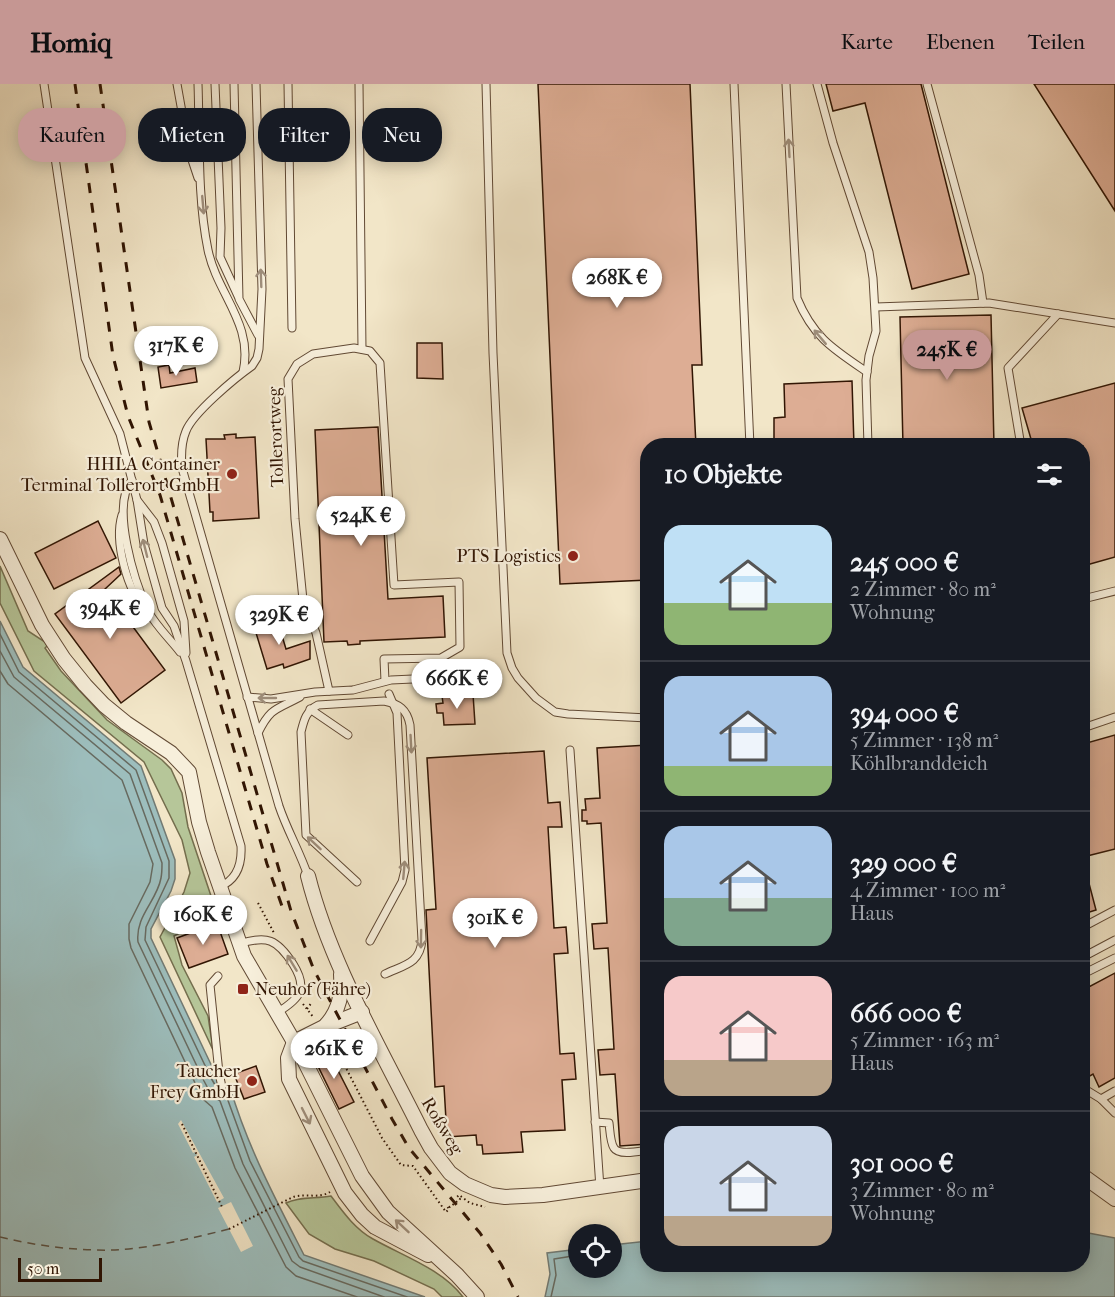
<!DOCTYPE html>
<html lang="de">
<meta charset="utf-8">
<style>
:root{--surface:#171b24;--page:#242831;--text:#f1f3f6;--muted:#9ea1a6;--line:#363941;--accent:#c59692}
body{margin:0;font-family:"IM FELL French Canon",serif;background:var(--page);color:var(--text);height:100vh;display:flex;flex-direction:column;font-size:22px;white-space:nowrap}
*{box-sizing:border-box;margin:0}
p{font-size:20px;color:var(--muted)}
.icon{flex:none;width:33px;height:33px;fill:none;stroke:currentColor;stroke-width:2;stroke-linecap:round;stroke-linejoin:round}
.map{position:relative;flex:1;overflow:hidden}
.sheet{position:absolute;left:640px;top:354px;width:450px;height:834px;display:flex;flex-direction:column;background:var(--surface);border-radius:24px;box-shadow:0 3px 15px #0003}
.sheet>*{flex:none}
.hud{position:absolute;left:18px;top:24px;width:532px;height:54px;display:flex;gap:12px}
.buttons{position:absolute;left:568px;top:1140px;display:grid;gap:12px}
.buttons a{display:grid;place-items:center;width:54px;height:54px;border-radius:50%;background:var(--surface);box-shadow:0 3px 15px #0003;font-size:30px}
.scale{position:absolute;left:18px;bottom:15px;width:84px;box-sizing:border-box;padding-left:6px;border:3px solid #311503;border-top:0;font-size:16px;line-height:21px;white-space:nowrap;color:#311503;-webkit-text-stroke:4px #f7efdb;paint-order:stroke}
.price{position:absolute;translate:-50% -51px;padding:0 14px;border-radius:21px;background:#fff;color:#222;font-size:20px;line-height:39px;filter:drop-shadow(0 2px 3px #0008)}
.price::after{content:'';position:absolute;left:50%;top:36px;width:18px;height:14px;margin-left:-9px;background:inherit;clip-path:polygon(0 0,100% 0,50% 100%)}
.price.selected{background:var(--accent);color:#111}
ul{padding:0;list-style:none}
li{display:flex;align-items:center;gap:18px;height:150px;padding:0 24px}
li+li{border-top:2px solid var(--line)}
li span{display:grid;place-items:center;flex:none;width:168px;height:120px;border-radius:18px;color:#555}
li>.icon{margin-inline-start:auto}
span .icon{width:72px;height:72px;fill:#fffc;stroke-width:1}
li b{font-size:26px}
h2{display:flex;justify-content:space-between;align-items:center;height:72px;padding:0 24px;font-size:26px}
.chip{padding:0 21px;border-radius:24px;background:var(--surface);box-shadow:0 3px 15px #0003;font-size:21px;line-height:54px}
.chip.selected{background:var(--accent);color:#111}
header{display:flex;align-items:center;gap:36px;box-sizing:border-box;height:84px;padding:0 30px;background:var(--accent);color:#111}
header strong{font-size:28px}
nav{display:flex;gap:33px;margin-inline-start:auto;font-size:21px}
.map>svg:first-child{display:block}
.green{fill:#b6c699;stroke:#746e4e;stroke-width:1.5}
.water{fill:#9dbebd;stroke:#727a73;stroke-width:1.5}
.pier{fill:#f2e6c8}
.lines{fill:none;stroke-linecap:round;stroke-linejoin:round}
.shore{stroke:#676a60;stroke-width:1.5}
.ferry{stroke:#575044;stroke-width:1.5;stroke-dasharray:8 6;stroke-linecap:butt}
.building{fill:#ddad94;stroke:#311503;stroke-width:1.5}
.lane-casing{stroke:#614934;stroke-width:9}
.street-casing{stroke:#614934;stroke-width:16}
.path{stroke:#311503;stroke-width:2;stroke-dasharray:1.5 3;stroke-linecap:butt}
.lane{stroke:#f7efdb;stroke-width:7}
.street{stroke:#f7efdb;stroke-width:14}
.rail{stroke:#311503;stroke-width:3;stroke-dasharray:10 10;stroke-linecap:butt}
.oneway{stroke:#9e8d7a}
.poi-dot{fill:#8f2418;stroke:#f7efdb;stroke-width:2}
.labels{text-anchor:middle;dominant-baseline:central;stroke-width:4.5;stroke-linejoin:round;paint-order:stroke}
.street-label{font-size:18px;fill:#311503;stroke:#f7efdb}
.poi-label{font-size:18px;fill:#311503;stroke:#f7efdb;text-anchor:end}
</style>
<header>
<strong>Homiq</strong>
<nav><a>Karte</a><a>Ebenen</a><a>Teilen</a></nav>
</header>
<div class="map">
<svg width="1115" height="1213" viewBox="0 0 1115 1213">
<rect width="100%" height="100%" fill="#f2e6c8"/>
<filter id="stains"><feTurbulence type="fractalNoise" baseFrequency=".00333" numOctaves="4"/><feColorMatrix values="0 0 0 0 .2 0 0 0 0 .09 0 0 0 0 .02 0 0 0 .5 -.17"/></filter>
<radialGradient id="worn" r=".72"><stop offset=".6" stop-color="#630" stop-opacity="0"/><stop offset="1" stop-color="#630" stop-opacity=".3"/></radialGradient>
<!-- green -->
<g class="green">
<path d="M 0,482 L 28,547 L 45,558 L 47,562 L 45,564 L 61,587 L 107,636 L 162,676 L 171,685 L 182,709 L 188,743 L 217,830 L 174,852 L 182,881 L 208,932 L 213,966 L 160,853 L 184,808 L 190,789 L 182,756 L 144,678 L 34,587 L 0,519 Z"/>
<path d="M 331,1112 C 343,1128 355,1145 373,1155 C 403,1172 442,1185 463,1213 L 442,1213 L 434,1205 L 374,1177 L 335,1165 L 309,1150 L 286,1119 C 300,1112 315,1115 331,1112 Z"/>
</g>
<!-- water -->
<g class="water">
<path d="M 0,537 L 23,583 L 141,682 L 175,776 L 175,795 L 171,807 L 151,845 L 151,854 L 216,991 L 222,1003 L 230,1003 C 247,1062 276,1116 304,1171 L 425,1213 L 0,1213 Z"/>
<path d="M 1083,1148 L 1115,1154 L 1115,1213 L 545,1213 L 550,1190 L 547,1169 L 579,1165 L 579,1184 L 612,1184 L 612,1161 L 648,1157 L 648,1180 L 1083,1180 Z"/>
</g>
<!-- pier -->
<g class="pier">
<path d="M 181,1036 L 224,1114 L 217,1118 L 194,1073 L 197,1071 L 195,1068 L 193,1069 L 178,1040 Z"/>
<path d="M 231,1118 L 253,1162 L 241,1168 L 218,1124 Z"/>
</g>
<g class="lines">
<!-- shore -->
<g class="shore">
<path d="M 0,550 L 19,588 L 136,686 L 169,777 L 169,794 L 146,843 L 145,856 L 211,994 L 218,1006 L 226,1011 L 250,1077 L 299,1173 L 303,1177 L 407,1213"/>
<path d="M 0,567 L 14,593 L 130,690 L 162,779 C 162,783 162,789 161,794 C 157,817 135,832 138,858 L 204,997 L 211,1010 L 220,1017 L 243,1080 L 292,1177 L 300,1183 L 384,1213"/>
<path d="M 0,587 L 8,600 L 122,696 L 153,780 L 150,798 L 129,840 L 129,855 L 131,864 L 196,1001 L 204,1016 L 212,1023 L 235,1084 L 286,1183 L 296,1192 L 357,1213"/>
<path d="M 551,1213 L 556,1191 L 554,1175 L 579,1171"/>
</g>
<!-- ferry -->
<path class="ferry" d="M 0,1153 C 37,1162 77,1167 115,1166 C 153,1164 193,1154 229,1145"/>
</g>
<!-- building -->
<g class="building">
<path d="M 538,0 L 690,0 L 702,281 L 692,281 L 696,362 L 648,362 L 648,496 L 560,500 Z"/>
<path d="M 826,0 L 921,0 L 969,190 L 912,205 L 865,19 L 833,27 Z"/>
<path d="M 1034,0 L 1115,0 L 1115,127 Z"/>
<path d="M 991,231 L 994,362 L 903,362 L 900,233 Z"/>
<path d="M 417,259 L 442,259 L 443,295 L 417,294 Z"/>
<path d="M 169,281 L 170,289 L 195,284 L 197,298 L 161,304 L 158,283 Z"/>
<path d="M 852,297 L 854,362 L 774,362 L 774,334 L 785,333 L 784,300 Z"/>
<path d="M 1115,299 L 1115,473 L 1083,482 L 1083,362 L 1033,362 L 1022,324 Z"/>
<path d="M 378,343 L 388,515 L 443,512 L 445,553 L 360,557 L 360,560 L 348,561 L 347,557 L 324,558 L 315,346 Z"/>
<path d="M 236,350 L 236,354 L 255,353 L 259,434 L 213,437 L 213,428 L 210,428 L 206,355 L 225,355 L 224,351 Z"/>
<path d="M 98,437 L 116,474 L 54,505 L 35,469 Z"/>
<path d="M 119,483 L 121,490 L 105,505 L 165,586 L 121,619 L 55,530 Z"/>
<path d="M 276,532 L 286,565 L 310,557 L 310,575 L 284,584 L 283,580 L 267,585 L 253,539 Z"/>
<path d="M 473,610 L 475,640 L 444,641 L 443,629 L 437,629 L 436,620 L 443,619 L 442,612 Z"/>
<path d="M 1115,651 L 1115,765 L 1083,773 L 1083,660 Z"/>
<path d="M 648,661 L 648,1060 L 620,1062 L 615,990 L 600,991 L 598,966 L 614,965 L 608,864 L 594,865 L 592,840 L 607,839 L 601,739 L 587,740 L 587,737 L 582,737 L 582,726 L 586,726 L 585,715 L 600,714 L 597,664 Z"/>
<path d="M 544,667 L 548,719 L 560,718 L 562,743 L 548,743 L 554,844 L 566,843 L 568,869 L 554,870 L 560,970 L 574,969 L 576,995 L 562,996 L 565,1046 L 521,1048 L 523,1068 L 483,1070 L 482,1061 L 477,1061 L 476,1051 L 447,1053 L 444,1002 L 435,1003 L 426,826 L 436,825 L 427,674 Z"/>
<path d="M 1086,788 L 1096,826 L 1083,830 L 1083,789 Z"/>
<path d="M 217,839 L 228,870 L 189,884 L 177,854 Z"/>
<path d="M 1115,889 L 1115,994 L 1099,1003 L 1093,990 L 1083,996 L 1083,906 Z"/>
<path d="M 328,967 L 354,1018 L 339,1025 L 314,974 Z"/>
<path d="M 256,982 L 265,1008 L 244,1015 L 234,990 Z"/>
</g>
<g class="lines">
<defs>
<g id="lane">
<path d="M 44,0 L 85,274 L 120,350 L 137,416 L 144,460 L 162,524 L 174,542 L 186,577 L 241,762 C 242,780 237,796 219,803"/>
<path d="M 177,0 L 189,67 L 198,94"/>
<path d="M 198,0 C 200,55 197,112 208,166 C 217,210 254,240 243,288"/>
<path d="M 215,0 L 221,144 L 220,173 L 238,212"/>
<path d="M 234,0 L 239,215 L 258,251"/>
<path d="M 256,0 L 262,205 L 259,265 L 257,274 L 252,282 C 235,294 193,329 186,347 C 181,359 181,372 182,384 L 279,722 C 287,746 300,768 308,792"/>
<path d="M 288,0 L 292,244"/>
<path d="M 359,0 L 362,265"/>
<path d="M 486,0 L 493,269 L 507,569 L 512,584 L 518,594 L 536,614 L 555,628 L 568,630 L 648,634"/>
<path d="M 734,0 L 750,362"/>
<path d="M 786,0 L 797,214 C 813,253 833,265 867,288"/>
<path d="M 817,0 L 833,59 L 869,168 L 873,194 L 876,247 L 869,272 L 866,296 L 868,362"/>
<path d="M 927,0 L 979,191 L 983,219"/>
<path d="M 876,223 L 989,219 L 1115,239"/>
<path d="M 1021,362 L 1008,284 L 1058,230"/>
<path d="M 132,396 C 110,422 135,499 148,527 C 156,542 170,555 180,568"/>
<path d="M 137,416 L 154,438 L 162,459 L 184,537 L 186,569"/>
<path d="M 122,431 C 114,457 127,507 146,526"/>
<path d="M 1083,515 L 1115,507"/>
<path d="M 329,607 L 316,549 L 303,516 L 295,435 L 288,295 L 297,280 L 313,270 L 354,264 L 370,267 L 380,279 L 394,501 L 459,498 L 460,563 L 441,574 L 384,575 L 385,597"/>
<path d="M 247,613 L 271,615 L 315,608 L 353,606 L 391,596 L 479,592"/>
<path d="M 310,625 L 348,651"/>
<path d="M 1083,644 L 1115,633"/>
<path d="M 258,649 C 271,623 276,626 300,613"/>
<path d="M 570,666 L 600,1104"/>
<path d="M 357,798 L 306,751 L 301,648 C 304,636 306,627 318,621 L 384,617 C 399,620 407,625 410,641 L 422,856 C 420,880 404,881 385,890"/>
<path d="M 1083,843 L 1115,826"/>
<path d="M 370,857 L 402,798 L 405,786 L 397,629 L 389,610"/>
<path d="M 239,860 C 267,851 277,855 293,880 C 308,904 301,914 278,928"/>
<path d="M 1083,873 L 1115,856"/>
<path d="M 1083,890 L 1115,874"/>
<path d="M 218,892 L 210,901 L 219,989 L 222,1003"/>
<path d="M 1083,1004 L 1101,1015 L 1115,1029"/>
<path d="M 1101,1015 L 1115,1007"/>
<path d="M 595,1038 L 609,1039 C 610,1046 610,1058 614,1064 C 619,1072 640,1067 648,1066"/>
</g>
<g id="street">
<path d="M 0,455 L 42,541 L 64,575 L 85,601 L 104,621 L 126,639 L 171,669 L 189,688 L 199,738 L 208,768 L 244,872 L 301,970 L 362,1092 L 388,1128 L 457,1191 L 477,1213"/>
<path d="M 308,792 C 330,880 381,965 421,1046 L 431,1064 L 450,1089 L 465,1100 L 491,1111 L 505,1113 L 543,1111 L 648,1096"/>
<path d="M 326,941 C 340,926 342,909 341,890"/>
<path d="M 294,958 L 288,974 L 289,995 L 345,1109 L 362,1131 L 375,1143 L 428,1171"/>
<path d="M 294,958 L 324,943 L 362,928"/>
<path d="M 1083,1092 L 1115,1115"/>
</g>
</defs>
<!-- lane casing -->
<use href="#lane" class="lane-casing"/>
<!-- street casing -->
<use href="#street" class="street-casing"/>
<!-- path -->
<g class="path">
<path d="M 258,819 L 274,849"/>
<path d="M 303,920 L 314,934"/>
<path d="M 307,925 L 312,918"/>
<path d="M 330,953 L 382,1054 L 401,1081 L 413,1082 L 446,1128 L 449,1125 L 447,1122 L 450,1123 L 460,1115 L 457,1113 L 459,1111 L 470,1119 L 485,1123"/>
<path d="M 182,1040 L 223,1125"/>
<path d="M 229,1145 L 293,1113 C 305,1109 319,1115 330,1108"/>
</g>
<!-- lane -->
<use href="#lane" class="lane"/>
<!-- street -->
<use href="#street" class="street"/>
<!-- rail -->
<g class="rail">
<path d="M 75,0 L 113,272 L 128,332 L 160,411 L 267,780 L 283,825"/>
<path d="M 100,0 L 149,338 L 291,827 L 314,886 L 392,1035 L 409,1064 L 480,1149 L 501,1180 L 518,1213"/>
</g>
</g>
<!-- one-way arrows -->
<defs><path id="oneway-shaft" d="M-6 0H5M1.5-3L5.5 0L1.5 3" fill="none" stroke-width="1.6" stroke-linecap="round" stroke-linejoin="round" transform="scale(1.5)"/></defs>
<g class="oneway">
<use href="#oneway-shaft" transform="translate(789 64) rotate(-93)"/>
<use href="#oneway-shaft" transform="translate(203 121) rotate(85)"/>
<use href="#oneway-shaft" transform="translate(261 194) rotate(-92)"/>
<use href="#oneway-shaft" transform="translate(820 253) rotate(-130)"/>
<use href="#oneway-shaft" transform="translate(145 464) rotate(-104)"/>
<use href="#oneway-shaft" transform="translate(267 614) rotate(-180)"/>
<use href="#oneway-shaft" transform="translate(411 660) rotate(87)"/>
<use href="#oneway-shaft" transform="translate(314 759) rotate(-137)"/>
<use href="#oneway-shaft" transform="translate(404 786) rotate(-85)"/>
<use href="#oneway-shaft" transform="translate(421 855) rotate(91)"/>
<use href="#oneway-shaft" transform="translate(292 879) rotate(-121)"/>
<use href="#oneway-shaft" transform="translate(306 1032) rotate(63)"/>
<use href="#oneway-shaft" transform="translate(402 1142) rotate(-137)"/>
</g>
<!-- markers -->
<g class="poi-dot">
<circle cx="232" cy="390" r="6"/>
<circle cx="573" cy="472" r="6"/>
<rect x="237" y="899" width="12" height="12" rx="3"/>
<circle cx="252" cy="997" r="6"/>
</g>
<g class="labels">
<!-- street labels -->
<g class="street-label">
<text transform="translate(276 353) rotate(-92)">Tollerortweg</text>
<text transform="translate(442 1042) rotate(59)">Roßweg</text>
</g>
<!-- poi labels -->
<g class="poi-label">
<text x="220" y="380">HHLA Container<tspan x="220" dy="21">Terminal Tollerort GmbH</tspan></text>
<text x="561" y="472">PTS Logistics</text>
<text x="255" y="905" text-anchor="start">Neuhof (Fähre)</text>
<text x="240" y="987">Taucher<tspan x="240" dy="21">Frey GmbH</tspan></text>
</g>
</g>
<rect width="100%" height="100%" filter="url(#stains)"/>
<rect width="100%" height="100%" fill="url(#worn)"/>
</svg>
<div class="buttons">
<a><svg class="icon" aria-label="locate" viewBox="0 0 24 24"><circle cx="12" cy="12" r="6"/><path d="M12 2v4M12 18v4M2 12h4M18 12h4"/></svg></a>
</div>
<div class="scale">50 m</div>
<b class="price" style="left:617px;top:225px">268K €</b>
<b class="price" style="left:176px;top:293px">317K €</b>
<b class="price selected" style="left:947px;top:297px">245K €</b>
<b class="price" style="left:361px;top:463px">524K €</b>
<b class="price" style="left:110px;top:556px">394K €</b>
<b class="price" style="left:279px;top:562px">329K €</b>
<b class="price" style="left:457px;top:626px">666K €</b>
<b class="price" style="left:203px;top:862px">160K €</b>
<b class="price" style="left:495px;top:865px">301K €</b>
<b class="price" style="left:334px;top:996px">261K €</b>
<div class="hud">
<a class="chip selected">Kaufen</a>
<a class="chip">Mieten</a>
<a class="chip">Filter</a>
<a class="chip">Neu</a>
</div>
<section class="sheet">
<h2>10 Objekte<svg class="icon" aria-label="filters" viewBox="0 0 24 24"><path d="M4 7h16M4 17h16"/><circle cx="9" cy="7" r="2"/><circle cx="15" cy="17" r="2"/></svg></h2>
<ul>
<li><span style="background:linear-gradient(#bfe0f5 65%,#8fb573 0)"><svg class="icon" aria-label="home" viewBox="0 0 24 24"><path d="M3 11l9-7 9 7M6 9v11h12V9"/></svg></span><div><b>245 000 €</b><p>2 Zimmer · 80 m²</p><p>Wohnung</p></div></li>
<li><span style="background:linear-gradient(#a9c7e8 75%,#8fb573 0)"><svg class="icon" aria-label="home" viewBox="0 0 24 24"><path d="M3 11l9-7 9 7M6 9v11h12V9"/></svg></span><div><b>394 000 €</b><p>5 Zimmer · 138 m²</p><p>Köhlbranddeich</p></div></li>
<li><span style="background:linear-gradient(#a9c7e8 60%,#7fa58c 0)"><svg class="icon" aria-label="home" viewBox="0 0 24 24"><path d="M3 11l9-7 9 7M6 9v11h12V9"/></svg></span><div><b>329 000 €</b><p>4 Zimmer · 100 m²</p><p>Haus</p></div></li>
<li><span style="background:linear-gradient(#f6c9c9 70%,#b9a48a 0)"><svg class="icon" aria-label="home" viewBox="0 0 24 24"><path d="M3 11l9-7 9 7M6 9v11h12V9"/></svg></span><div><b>666 000 €</b><p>5 Zimmer · 163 m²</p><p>Haus</p></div></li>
<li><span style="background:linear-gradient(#c9d6e8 75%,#b9a48a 0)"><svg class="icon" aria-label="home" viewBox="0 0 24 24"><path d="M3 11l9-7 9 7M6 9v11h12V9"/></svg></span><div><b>301 000 €</b><p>3 Zimmer · 80 m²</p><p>Wohnung</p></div></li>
</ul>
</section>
</div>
